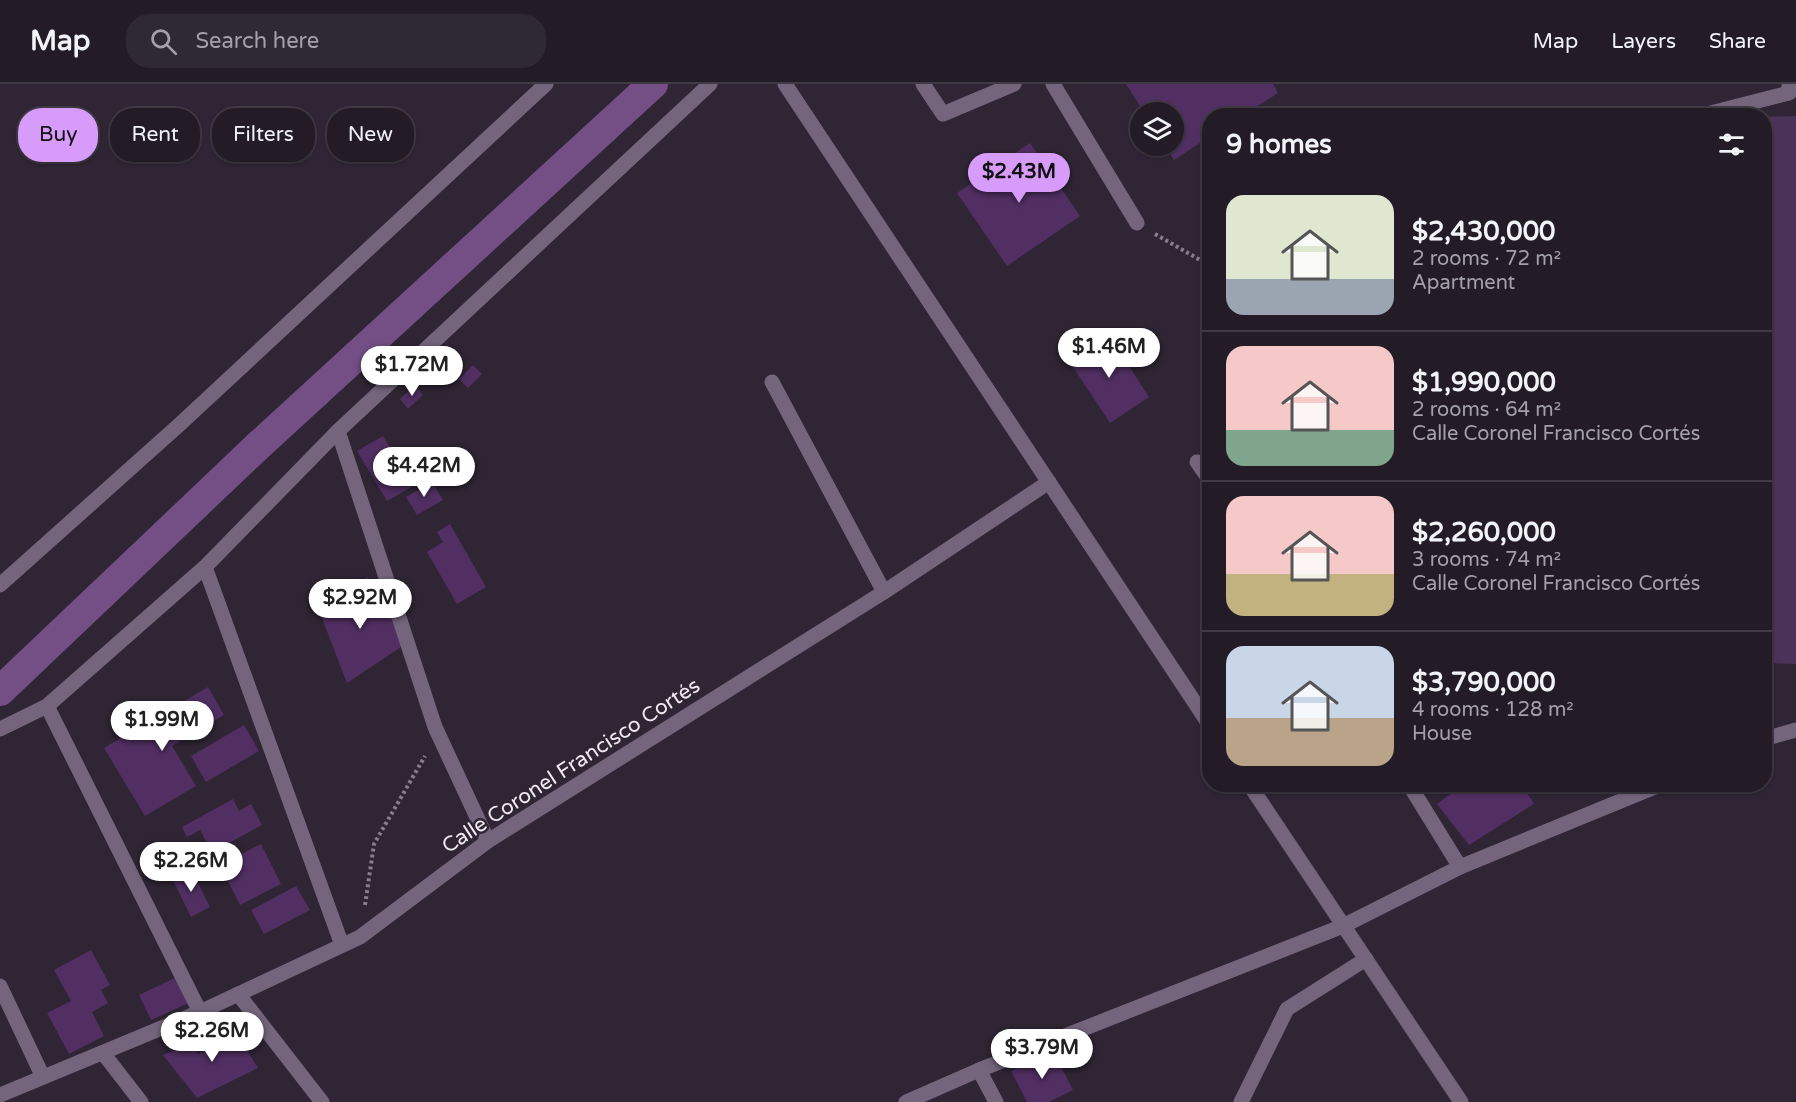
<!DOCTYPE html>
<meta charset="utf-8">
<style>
:root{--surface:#231c27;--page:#2f2933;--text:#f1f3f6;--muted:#a3a1a7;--line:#403a44;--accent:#d79bf9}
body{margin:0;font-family:"Varela Round",sans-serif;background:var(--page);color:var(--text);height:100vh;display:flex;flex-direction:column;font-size:22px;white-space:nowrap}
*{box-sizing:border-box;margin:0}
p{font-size:20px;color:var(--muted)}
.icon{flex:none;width:33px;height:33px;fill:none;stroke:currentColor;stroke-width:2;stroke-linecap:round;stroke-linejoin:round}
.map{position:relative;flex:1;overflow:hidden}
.details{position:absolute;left:1202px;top:24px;width:570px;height:684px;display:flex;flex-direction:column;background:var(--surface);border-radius:24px;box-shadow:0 2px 4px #0004,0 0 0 2px var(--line)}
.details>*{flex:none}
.hud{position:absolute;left:18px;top:24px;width:570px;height:54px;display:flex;gap:12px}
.fabs{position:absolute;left:1130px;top:18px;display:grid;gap:12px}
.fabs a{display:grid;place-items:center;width:54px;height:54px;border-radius:50%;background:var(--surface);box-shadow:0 2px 4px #0004,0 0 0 2px var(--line);font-size:30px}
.price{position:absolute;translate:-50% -51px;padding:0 14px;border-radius:21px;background:#fff;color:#222;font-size:20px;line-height:39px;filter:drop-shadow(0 2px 3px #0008)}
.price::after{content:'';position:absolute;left:50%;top:36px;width:18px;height:14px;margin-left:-9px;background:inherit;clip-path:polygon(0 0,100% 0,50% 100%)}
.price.current{background:var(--accent);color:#111}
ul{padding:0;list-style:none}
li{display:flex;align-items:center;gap:18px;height:150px;padding:0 24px}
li+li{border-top:2px solid var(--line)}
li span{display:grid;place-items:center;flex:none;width:168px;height:120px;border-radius:18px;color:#555}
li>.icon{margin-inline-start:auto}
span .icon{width:72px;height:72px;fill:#fffc;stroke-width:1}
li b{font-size:26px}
h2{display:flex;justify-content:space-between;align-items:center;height:72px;padding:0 24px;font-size:26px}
.chip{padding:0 21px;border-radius:24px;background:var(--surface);box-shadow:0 2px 4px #0004,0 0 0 2px var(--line);font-size:21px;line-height:54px}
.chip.current{background:var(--accent);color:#111}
header{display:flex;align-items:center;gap:36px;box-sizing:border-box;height:84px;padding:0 30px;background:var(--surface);border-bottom:2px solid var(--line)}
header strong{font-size:28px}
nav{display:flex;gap:33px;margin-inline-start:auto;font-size:21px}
.search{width:420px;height:54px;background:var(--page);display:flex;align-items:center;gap:15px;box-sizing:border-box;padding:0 21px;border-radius:24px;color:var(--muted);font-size:22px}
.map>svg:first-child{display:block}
.green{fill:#4b3258}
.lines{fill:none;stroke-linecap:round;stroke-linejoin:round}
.canal{stroke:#734f86;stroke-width:30}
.building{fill:#512f63}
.path{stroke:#867e8a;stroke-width:4;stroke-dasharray:3 3;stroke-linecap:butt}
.minor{stroke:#74657d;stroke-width:15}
.labels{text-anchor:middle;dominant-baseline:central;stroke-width:5;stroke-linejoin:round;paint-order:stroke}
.street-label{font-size:21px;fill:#efe9f3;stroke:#2f2534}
</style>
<header>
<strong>Map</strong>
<div class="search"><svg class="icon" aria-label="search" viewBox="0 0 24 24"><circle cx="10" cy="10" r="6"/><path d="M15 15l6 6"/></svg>Search here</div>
<nav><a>Map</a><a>Layers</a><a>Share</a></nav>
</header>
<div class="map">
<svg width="1796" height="1018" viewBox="0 0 1796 1018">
<rect width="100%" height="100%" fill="#2f2534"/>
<!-- green -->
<path class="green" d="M 1796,32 L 1796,580 L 1764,579 L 1764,33 Z"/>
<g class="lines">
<!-- canal -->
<path class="canal" d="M 0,607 L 259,361 L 653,0"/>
</g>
<!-- building -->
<g class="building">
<path d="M 1126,0 L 1273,0 L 1278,9 L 1250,27 L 1253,32 L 1209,32 L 1209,67 L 1203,57 L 1174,76 L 1165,62 L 1173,62 L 1173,28 L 1144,28 Z"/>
<path d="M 1030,59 L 1080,132 L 1007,182 L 957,109 Z"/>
<path d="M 1108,250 L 1149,313 L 1110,339 L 1069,277 Z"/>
<path d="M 473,281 L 482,290 L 468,304 L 459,295 Z"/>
<path d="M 415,301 L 423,311 L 408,325 L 400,315 Z"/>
<path d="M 383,352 L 413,402 L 387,417 L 357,367 Z"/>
<path d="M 432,398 L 443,416 L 417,431 L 406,413 Z"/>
<path d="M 450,440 L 486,503 L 457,520 L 427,468 L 443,458 L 437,448 Z"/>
<path d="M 368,493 L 378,513 L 367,520 L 375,533 L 392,523 L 407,559 L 347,599 L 318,524 Z"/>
<path d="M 208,603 L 224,631 L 172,662 L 196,702 L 145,732 L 104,664 Z"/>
<path d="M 244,641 L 259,667 L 206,698 L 191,672 Z"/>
<path d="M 1464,700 L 1521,700 L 1534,720 L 1469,761 L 1437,720 Z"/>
<path d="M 233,715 L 239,727 L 251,720 L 262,741 L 212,768 L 200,746 L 187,753 L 182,743 Z"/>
<path d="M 261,760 L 281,800 L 240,821 L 220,781 Z"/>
<path d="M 191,785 L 210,823 L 191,833 L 172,794 Z"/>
<path d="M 296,802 L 310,826 L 264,850 L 251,826 Z"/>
<path d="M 91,866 L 110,901 L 101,906 L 108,919 L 92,928 L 104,952 L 69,970 L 47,929 L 71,917 L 54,886 Z"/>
<path d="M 179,892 L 191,918 L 151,936 L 139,911 Z"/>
<path d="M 233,944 L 258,984 L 197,1014 L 163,971 L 192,959 L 198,970 L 212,961 L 208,953 Z"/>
<path d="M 1053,967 L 1073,1006 L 1049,1018 L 1027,1018 L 1011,987 Z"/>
</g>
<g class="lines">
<!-- path -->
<g class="path">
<path d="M 1155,150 L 1209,181"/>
<path d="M 365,821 L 374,760 L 425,672"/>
</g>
<!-- minor -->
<g class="minor">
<path d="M 785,0 L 1209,640"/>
<path d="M 923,0 L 943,30 L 1014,0"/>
<path d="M 1053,0 L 1137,139"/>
<path d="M 1699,32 L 1789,9 L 1789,0"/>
<path d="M 772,298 L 884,508"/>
<path d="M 338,347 L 435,643 L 488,757"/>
<path d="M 1197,378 L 1209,395"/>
<path d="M 205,483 L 342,861"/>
<path d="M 0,501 L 179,341 L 546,0"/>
<path d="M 47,622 L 200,928"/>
<path d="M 0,645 L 47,622 L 205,483 L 338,347 L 710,0"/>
<path d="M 1764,655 L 1796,646"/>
<path d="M 1249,700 L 1461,1018"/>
<path d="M 1410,702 L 1460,783"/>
<path d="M 0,902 L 43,993"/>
<path d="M 238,910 L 322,1018"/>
<path d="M 103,969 L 141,1018"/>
<path d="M 979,986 L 996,1018"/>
<path d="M 0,1011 L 200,928 L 360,853 L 488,757 L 884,508 L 1049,398"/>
<path d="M 906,1018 L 979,986 L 1343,842 L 1460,783 L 1662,700"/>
<path d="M 1241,1018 L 1287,925 L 1366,875"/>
</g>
</g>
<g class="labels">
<!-- street labels -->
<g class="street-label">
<text transform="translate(571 682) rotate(-33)">Calle Coronel Francisco Cortés</text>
</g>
</g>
</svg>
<div class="fabs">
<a><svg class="icon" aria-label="layers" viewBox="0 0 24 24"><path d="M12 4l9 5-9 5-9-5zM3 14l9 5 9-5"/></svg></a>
</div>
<b class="price current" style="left:1019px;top:120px">$2.43M</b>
<b class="price" style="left:1109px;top:295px">$1.46M</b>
<b class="price" style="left:412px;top:313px">$1.72M</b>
<b class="price" style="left:424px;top:414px">$4.42M</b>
<b class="price" style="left:360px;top:546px">$2.92M</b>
<b class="price" style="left:162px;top:668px">$1.99M</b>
<b class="price" style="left:191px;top:809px">$2.26M</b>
<b class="price" style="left:212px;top:979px">$2.26M</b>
<b class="price" style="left:1042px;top:996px">$3.79M</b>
<div class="hud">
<a class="chip current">Buy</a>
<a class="chip">Rent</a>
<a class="chip">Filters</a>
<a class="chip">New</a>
</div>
<section class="details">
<h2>9 homes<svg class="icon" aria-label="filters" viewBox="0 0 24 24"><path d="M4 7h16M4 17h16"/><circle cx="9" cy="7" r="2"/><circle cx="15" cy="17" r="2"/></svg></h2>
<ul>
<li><span style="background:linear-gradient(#dfe7d0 70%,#9aa5b1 0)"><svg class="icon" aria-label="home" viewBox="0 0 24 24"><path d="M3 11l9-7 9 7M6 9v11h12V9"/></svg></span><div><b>$2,430,000</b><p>2 rooms · 72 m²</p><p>Apartment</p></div></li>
<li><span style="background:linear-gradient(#f6c9c9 70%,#7fa58c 0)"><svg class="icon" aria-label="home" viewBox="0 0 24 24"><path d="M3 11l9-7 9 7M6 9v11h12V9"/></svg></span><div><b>$1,990,000</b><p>2 rooms · 64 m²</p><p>Calle Coronel Francisco Cortés</p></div></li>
<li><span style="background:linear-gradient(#f6c9c9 65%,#c2b280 0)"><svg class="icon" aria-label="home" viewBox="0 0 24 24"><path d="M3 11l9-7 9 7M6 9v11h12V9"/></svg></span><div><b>$2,260,000</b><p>3 rooms · 74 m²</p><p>Calle Coronel Francisco Cortés</p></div></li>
<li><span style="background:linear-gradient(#c9d6e8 60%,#b9a48a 0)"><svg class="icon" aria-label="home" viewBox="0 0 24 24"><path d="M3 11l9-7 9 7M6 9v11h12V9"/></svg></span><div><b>$3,790,000</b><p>4 rooms · 128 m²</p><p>House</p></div></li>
</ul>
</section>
</div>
